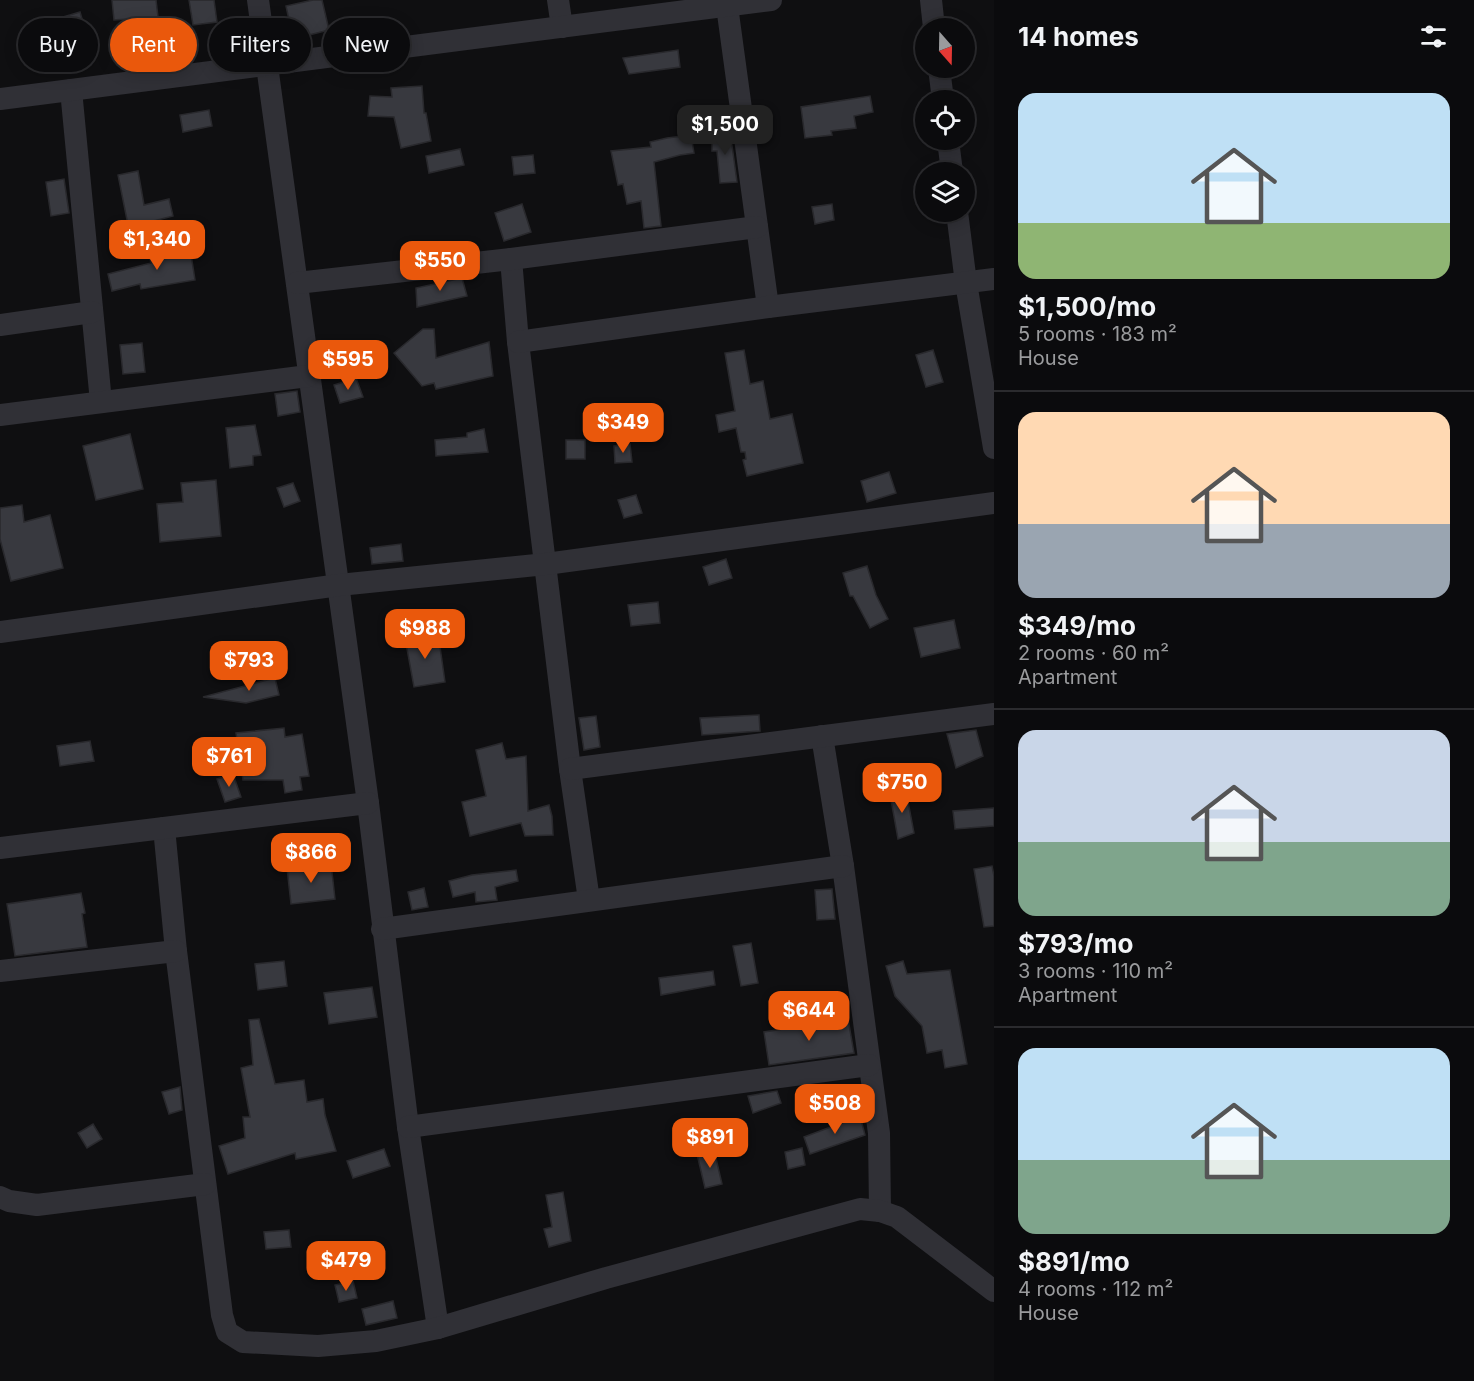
<!DOCTYPE html>
<meta charset="utf-8">
<style>
:root{--surface:#0b0b0d;--page:#141416;--text:#f1f3f6;--muted:#9a9b9d;--line:#2b2b2e;--accent:#ea580c}
body{margin:0;font-family:Inter,sans-serif;background:var(--page);color:var(--text);height:100vh;display:flex;flex-direction:column;font-size:22px;white-space:nowrap}
*{box-sizing:border-box;margin:0}
p{font-size:20px;color:var(--muted)}
.icon{flex:none;width:33px;height:33px;fill:none;stroke:currentColor;stroke-width:2;stroke-linecap:round;stroke-linejoin:round}
.map{position:relative;flex:1;overflow:hidden}
.panel{display:flex;flex-direction:column;background:var(--surface);width:480px}
.panel>*{flex:none}
.guide{position:absolute;left:18px;top:18px;width:570px;height:54px;display:flex;gap:12px}
.needle{width:39px;rotate:160deg}
.controls{position:absolute;left:915px;top:18px;display:grid;gap:12px}
.controls a{display:grid;place-items:center;width:60px;height:60px;border-radius:50%;background:var(--surface);box-shadow:0 3px 15px #0003,0 0 0 2px var(--line);font-size:30px}
.price{position:absolute;translate:-50% -51px;padding:0 14px;border-radius:12px;background:var(--accent);color:#fff;font-size:20px;line-height:39px;filter:drop-shadow(0 2px 3px #0008)}
.price::after{content:'';position:absolute;left:50%;top:36px;width:18px;height:14px;margin-left:-9px;background:inherit;clip-path:polygon(0 0,100% 0,50% 100%)}
.price.active{background:#222;color:#fff}
ul{padding:0;list-style:none}
li{display:grid;align-content:center;gap:12px;height:318px;padding:0 24px}
li+li{border-top:2px solid var(--line)}
li span{display:grid;place-items:center;height:186px;border-radius:18px;color:#555}
li>.icon{margin-inline-start:auto}
span .icon{width:108px;height:108px;fill:#fffc;stroke-width:1}
li b{font-size:26px}
h2{display:flex;justify-content:space-between;align-items:center;height:72px;padding:0 24px;font-size:26px}
.chip{padding:0 21px;border-radius:27px;background:var(--surface);box-shadow:0 3px 15px #0003,0 0 0 2px var(--line);font-size:21px;line-height:54px}
.chip.active{background:var(--accent);color:#fff}
main{display:flex;flex:1;min-height:0}
.map>svg:first-child{display:block}
.building{fill:#38393f;stroke:#29292d;stroke-width:1.5}
.lines{fill:none;stroke-linecap:round;stroke-linejoin:round}
.minor{stroke:#303036;stroke-width:22}
</style>
<main>
<div class="map">
<svg width="994" height="1381" viewBox="0 0 994 1381">
<rect width="100%" height="100%" fill="#0f0f11"/>
<!-- building -->
<g class="building">
<path d="M 112,0 L 156,0 L 158,17 L 114,20 Z"/>
<path d="M 189,0 L 214,0 L 217,22 L 193,25 Z"/>
<path d="M 313,0 L 322,0 L 329,30 L 293,39 L 286,6 Z"/>
<path d="M 80,12 L 88,39 L 71,44 L 63,17 Z"/>
<path d="M 678,50 L 680,67 L 629,74 L 623,58 Z"/>
<path d="M 422,86 L 424,113 L 426,113 L 431,141 L 401,148 L 394,117 L 368,116 L 370,96 L 392,97 L 391,88 Z"/>
<path d="M 870,96 L 873,112 L 854,116 L 856,128 L 831,131 L 832,135 L 805,138 L 801,107 Z"/>
<path d="M 209,110 L 212,126 L 183,132 L 180,115 Z"/>
<path d="M 730,131 L 737,182 L 720,183 L 717,151 L 712,151 L 712,133 Z"/>
<path d="M 691,135 L 694,153 L 680,155 L 654,162 L 661,226 L 644,228 L 641,201 L 627,204 L 623,184 L 618,185 L 611,151 L 651,147 L 650,142 L 667,138 Z"/>
<path d="M 460,149 L 464,165 L 429,173 L 426,156 Z"/>
<path d="M 533,155 L 535,173 L 514,175 L 512,157 Z"/>
<path d="M 138,171 L 144,205 L 169,199 L 173,216 L 150,222 L 129,230 L 118,175 Z"/>
<path d="M 64,179 L 69,213 L 51,216 L 46,182 Z"/>
<path d="M 522,204 L 531,232 L 504,241 L 495,213 Z"/>
<path d="M 832,204 L 834,220 L 815,224 L 812,207 Z"/>
<path d="M 190,248 L 195,280 L 141,289 L 140,284 L 112,291 L 108,274 L 151,263 L 149,255 Z"/>
<path d="M 462,278 L 467,296 L 417,307 L 416,288 Z"/>
<path d="M 423,329 L 434,329 L 436,358 L 489,342 L 493,376 L 436,389 L 434,383 L 422,386 L 394,353 Z"/>
<path d="M 142,343 L 145,372 L 123,374 L 120,345 Z"/>
<path d="M 744,350 L 750,384 L 763,381 L 770,419 L 792,414 L 803,463 L 747,476 L 743,460 L 746,459 L 745,452 L 741,452 L 736,428 L 719,432 L 716,415 L 735,411 L 725,353 Z"/>
<path d="M 933,350 L 943,382 L 926,387 L 916,355 Z"/>
<path d="M 356,378 L 363,397 L 340,403 L 334,385 Z"/>
<path d="M 297,391 L 300,412 L 278,416 L 275,394 Z"/>
<path d="M 255,425 L 261,455 L 253,456 L 253,465 L 230,468 L 226,428 Z"/>
<path d="M 484,429 L 488,452 L 436,456 L 435,440 L 467,437 L 467,433 Z"/>
<path d="M 130,434 L 143,489 L 96,500 L 83,446 Z"/>
<rect x="566" y="440" width="19" height="19"/>
<path d="M 630,444 L 632,462 L 615,463 L 614,446 Z"/>
<path d="M 889,472 L 896,493 L 867,502 L 861,481 Z"/>
<path d="M 216,480 L 221,536 L 160,542 L 157,504 L 183,502 L 181,483 Z"/>
<path d="M 293,483 L 300,501 L 284,507 L 277,488 Z"/>
<path d="M 636,495 L 642,513 L 624,518 L 618,500 Z"/>
<path d="M 22,505 L 24,522 L 50,515 L 63,568 L 11,581 L 0,539 L 0,508 Z"/>
<path d="M 401,544 L 403,561 L 372,564 L 370,548 Z"/>
<path d="M 726,559 L 732,578 L 709,585 L 703,567 Z"/>
<path d="M 867,566 L 876,595 L 888,619 L 870,628 L 853,596 L 850,596 L 843,573 Z"/>
<path d="M 658,602 L 660,623 L 631,626 L 628,605 Z"/>
<path d="M 954,620 L 960,648 L 921,657 L 914,628 Z"/>
<path d="M 438,633 L 445,682 L 414,687 L 405,638 Z"/>
<path d="M 275,678 L 279,695 L 246,703 L 203,697 Z"/>
<path d="M 759,715 L 760,731 L 702,735 L 700,718 Z"/>
<path d="M 596,716 L 600,747 L 584,750 L 579,718 Z"/>
<path d="M 284,728 L 285,737 L 302,734 L 309,776 L 300,777 L 302,790 L 285,793 L 283,780 L 243,780 L 236,733 Z"/>
<path d="M 976,730 L 983,756 L 956,768 L 947,734 Z"/>
<path d="M 90,741 L 94,761 L 60,766 L 57,746 Z"/>
<path d="M 502,743 L 506,759 L 526,756 L 528,811 L 549,805 L 552,816 L 553,835 L 525,836 L 521,823 L 470,836 L 462,802 L 486,796 L 476,750 Z"/>
<path d="M 233,774 L 241,797 L 225,802 L 217,779 Z"/>
<path d="M 906,791 L 914,833 L 898,839 L 890,794 Z"/>
<path d="M 994,808 L 994,826 L 955,829 L 953,811 Z"/>
<path d="M 331,863 L 335,899 L 291,904 L 287,868 Z"/>
<path d="M 992,866 L 994,876 L 994,926 L 984,927 L 974,869 Z"/>
<path d="M 516,870 L 518,881 L 495,887 L 497,900 L 476,902 L 475,892 L 453,897 L 449,881 L 472,875 Z"/>
<path d="M 424,888 L 428,907 L 412,910 L 408,892 Z"/>
<path d="M 832,889 L 835,919 L 817,920 L 815,890 Z"/>
<path d="M 81,893 L 85,913 L 82,914 L 87,947 L 15,956 L 7,904 Z"/>
<path d="M 751,943 L 758,983 L 741,986 L 733,946 Z"/>
<path d="M 284,961 L 287,986 L 258,990 L 255,964 Z"/>
<path d="M 903,961 L 907,974 L 950,970 L 967,1064 L 945,1068 L 942,1050 L 927,1053 L 922,1026 L 895,996 L 886,966 Z"/>
<path d="M 713,971 L 715,985 L 661,995 L 659,978 Z"/>
<path d="M 372,987 L 377,1017 L 329,1024 L 324,993 Z"/>
<path d="M 259,1019 L 275,1084 L 304,1080 L 307,1102 L 323,1099 L 325,1115 L 336,1151 L 296,1159 L 295,1153 L 228,1174 L 219,1146 L 245,1138 L 243,1117 L 250,1117 L 241,1068 L 253,1065 L 249,1020 Z"/>
<path d="M 848,1019 L 854,1053 L 769,1065 L 764,1032 Z"/>
<path d="M 180,1087 L 182,1110 L 169,1114 L 162,1092 Z"/>
<path d="M 777,1091 L 781,1103 L 753,1113 L 748,1096 Z"/>
<path d="M 860,1116 L 865,1135 L 810,1154 L 804,1137 Z"/>
<path d="M 93,1124 L 102,1139 L 87,1148 L 78,1133 Z"/>
<path d="M 802,1148 L 805,1165 L 788,1169 L 785,1152 Z"/>
<path d="M 384,1149 L 390,1166 L 353,1178 L 347,1161 Z"/>
<path d="M 714,1150 L 722,1184 L 705,1188 L 697,1154 Z"/>
<path d="M 563,1192 L 571,1241 L 549,1247 L 544,1229 L 552,1227 L 546,1195 Z"/>
<path d="M 289,1230 L 291,1247 L 266,1249 L 264,1232 Z"/>
<path d="M 353,1281 L 357,1298 L 339,1302 L 335,1285 Z"/>
<path d="M 393,1301 L 397,1318 L 366,1325 L 362,1309 Z"/>
</g>
<g class="lines">
<!-- minor -->
<g class="minor">
<path d="M 258,0 L 368,803 L 408,1127 L 438,1328"/>
<path d="M 558,0 L 562,27"/>
<path d="M 931,0 L 934,28"/>
<path d="M 727,6 L 768,307"/>
<path d="M 939,68 L 943,100"/>
<path d="M 71,90 L 101,402"/>
<path d="M 0,99 L 771,0"/>
<path d="M 948,140 L 952,172"/>
<path d="M 957,212 L 966,283 L 994,448"/>
<path d="M 511,259 L 518,342 L 570,769 L 589,900"/>
<path d="M 297,283 L 511,259 L 757,227"/>
<path d="M 0,325 L 92,312"/>
<path d="M 518,342 L 768,307 L 994,279"/>
<path d="M 0,415 L 308,376"/>
<path d="M 0,632 L 339,585 L 546,564 L 994,503"/>
<path d="M 822,736 L 843,866 L 879,1133 L 880,1211"/>
<path d="M 570,769 L 994,714"/>
<path d="M 164,828 L 176,951 L 222,1315 L 227,1332 L 243,1342 L 318,1346 L 376,1341 L 438,1328 L 606,1278 L 860,1209 L 880,1211 L 897,1217 L 994,1291"/>
<path d="M 0,848 L 368,803"/>
<path d="M 382,929 L 843,866"/>
<path d="M 0,971 L 176,951"/>
<path d="M 408,1127 L 869,1065"/>
<path d="M 0,1197 L 9,1201 L 37,1205 L 205,1184"/>
</g>
</g>
</svg>
<div class="controls">
<a><svg class="needle" viewBox="-14 -14 28 28"><path d="M0-13l5 13h-10z" fill="#e53935"/><path d="M0 13l5-13h-10z" fill="#9a9b9d"/></svg></a>
<a><svg class="icon" aria-label="locate" viewBox="0 0 24 24"><circle cx="12" cy="12" r="6"/><path d="M12 2v4M12 18v4M2 12h4M18 12h4"/></svg></a>
<a><svg class="icon" aria-label="layers" viewBox="0 0 24 24"><path d="M12 4l9 5-9 5-9-5zM3 14l9 5 9-5"/></svg></a>
</div>
<b class="price active" style="left:725px;top:156px">$1,500</b>
<b class="price" style="left:157px;top:271px">$1,340</b>
<b class="price" style="left:440px;top:292px">$550</b>
<b class="price" style="left:348px;top:391px">$595</b>
<b class="price" style="left:623px;top:454px">$349</b>
<b class="price" style="left:425px;top:660px">$988</b>
<b class="price" style="left:249px;top:692px">$793</b>
<b class="price" style="left:229px;top:788px">$761</b>
<b class="price" style="left:902px;top:814px">$750</b>
<b class="price" style="left:311px;top:884px">$866</b>
<b class="price" style="left:809px;top:1042px">$644</b>
<b class="price" style="left:835px;top:1135px">$508</b>
<b class="price" style="left:710px;top:1169px">$891</b>
<b class="price" style="left:346px;top:1292px">$479</b>
<div class="guide">
<a class="chip">Buy</a>
<a class="chip active">Rent</a>
<a class="chip">Filters</a>
<a class="chip">New</a>
</div>
</div>
<section class="panel">
<h2>14 homes<svg class="icon" aria-label="filters" viewBox="0 0 24 24"><path d="M4 7h16M4 17h16"/><circle cx="9" cy="7" r="2"/><circle cx="15" cy="17" r="2"/></svg></h2>
<ul>
<li><span style="background:linear-gradient(#bfe0f5 70%,#8fb573 0)"><svg class="icon" aria-label="home" viewBox="0 0 24 24"><path d="M3 11l9-7 9 7M6 9v11h12V9"/></svg></span><div><b>$1,500/mo</b><p>5 rooms · 183 m²</p><p>House</p></div></li>
<li><span style="background:linear-gradient(#ffd9b3 60%,#9aa5b1 0)"><svg class="icon" aria-label="home" viewBox="0 0 24 24"><path d="M3 11l9-7 9 7M6 9v11h12V9"/></svg></span><div><b>$349/mo</b><p>2 rooms · 60 m²</p><p>Apartment</p></div></li>
<li><span style="background:linear-gradient(#c9d6e8 60%,#7fa58c 0)"><svg class="icon" aria-label="home" viewBox="0 0 24 24"><path d="M3 11l9-7 9 7M6 9v11h12V9"/></svg></span><div><b>$793/mo</b><p>3 rooms · 110 m²</p><p>Apartment</p></div></li>
<li><span style="background:linear-gradient(#bfe0f5 60%,#7fa58c 0)"><svg class="icon" aria-label="home" viewBox="0 0 24 24"><path d="M3 11l9-7 9 7M6 9v11h12V9"/></svg></span><div><b>$891/mo</b><p>4 rooms · 112 m²</p><p>House</p></div></li>
</ul>
</section>
</main>
